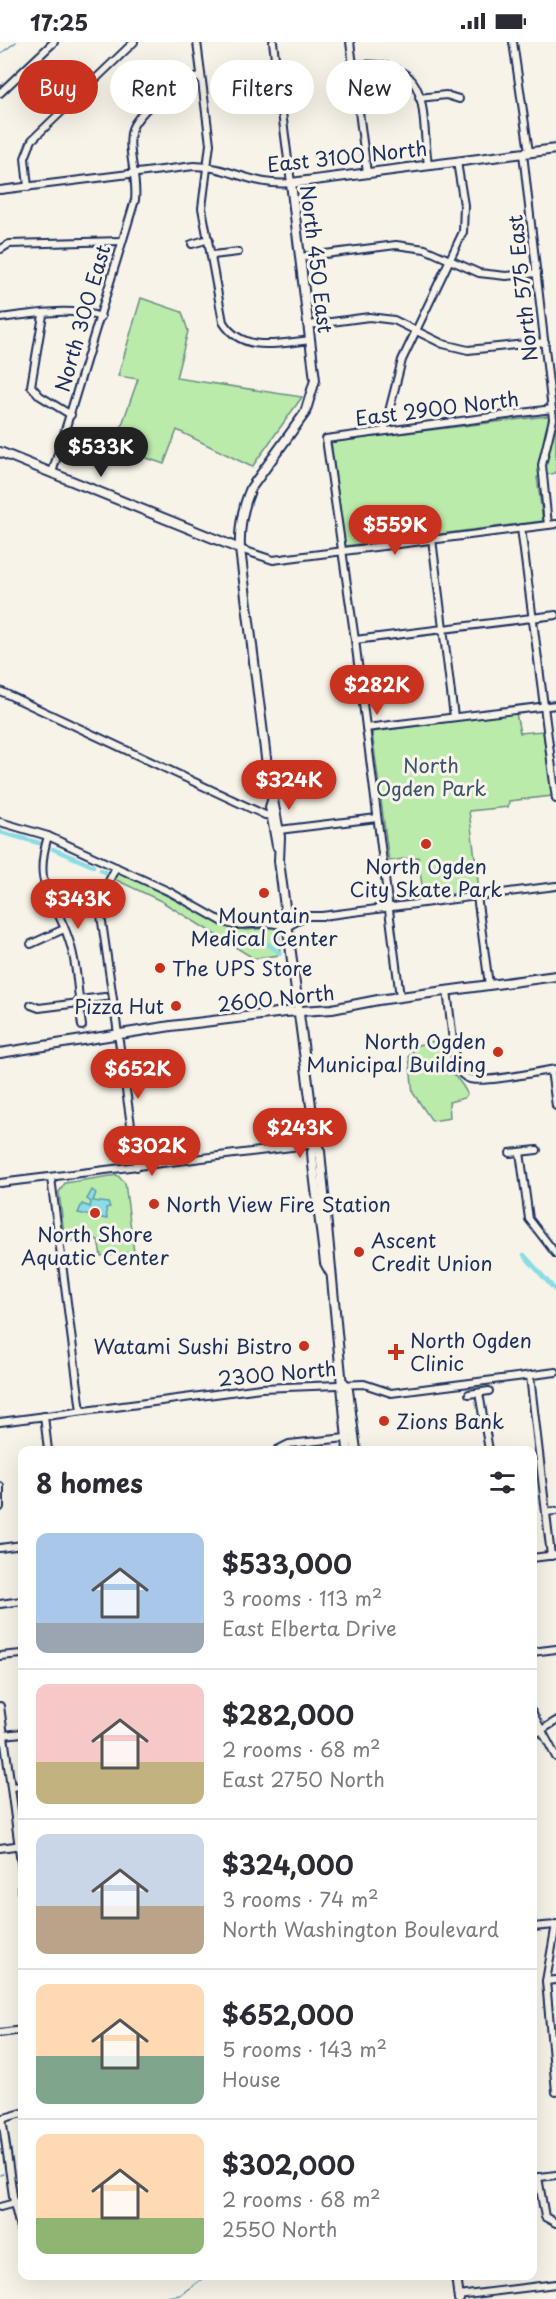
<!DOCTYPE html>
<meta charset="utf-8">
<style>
:root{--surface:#fff;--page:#f7f7f7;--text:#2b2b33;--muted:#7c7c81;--line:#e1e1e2;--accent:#c8321e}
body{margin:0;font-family:"Playpen Sans",sans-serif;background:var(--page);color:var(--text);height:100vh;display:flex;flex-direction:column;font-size:22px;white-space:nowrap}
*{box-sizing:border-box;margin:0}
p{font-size:20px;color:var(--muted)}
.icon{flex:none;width:33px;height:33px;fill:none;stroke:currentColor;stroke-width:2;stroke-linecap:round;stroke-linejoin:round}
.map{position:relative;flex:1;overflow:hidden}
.panel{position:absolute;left:18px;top:1404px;width:519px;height:834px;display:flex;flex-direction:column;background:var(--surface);border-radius:12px;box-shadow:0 6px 24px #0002}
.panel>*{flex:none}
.guide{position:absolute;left:18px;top:18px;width:520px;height:54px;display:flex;gap:12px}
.price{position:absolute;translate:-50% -51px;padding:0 14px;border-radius:21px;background:var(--accent);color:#fff;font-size:20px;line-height:39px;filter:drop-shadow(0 2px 3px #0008)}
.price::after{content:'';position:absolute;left:50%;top:36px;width:18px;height:14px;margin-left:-9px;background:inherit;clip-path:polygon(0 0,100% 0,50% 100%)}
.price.active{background:#222;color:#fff}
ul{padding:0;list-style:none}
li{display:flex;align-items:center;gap:18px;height:150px;padding:0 18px}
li+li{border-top:2px solid var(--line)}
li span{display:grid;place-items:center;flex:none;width:168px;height:120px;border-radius:12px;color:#555}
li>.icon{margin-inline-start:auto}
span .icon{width:72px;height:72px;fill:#fffc;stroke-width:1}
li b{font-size:26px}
h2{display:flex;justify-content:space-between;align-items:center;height:72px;padding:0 18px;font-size:26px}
.chip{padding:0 21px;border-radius:27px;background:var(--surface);box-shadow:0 6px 24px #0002;font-size:21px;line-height:54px}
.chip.active{background:var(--accent);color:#fff}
.status{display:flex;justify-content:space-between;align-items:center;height:42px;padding:0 30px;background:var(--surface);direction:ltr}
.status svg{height:16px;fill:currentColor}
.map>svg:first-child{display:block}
.green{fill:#bbebaa;stroke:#6b8d84;stroke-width:1.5}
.water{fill:#8bdce4;stroke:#5e97ae;stroke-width:1.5}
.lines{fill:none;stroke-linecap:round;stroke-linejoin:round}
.stream{stroke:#5e97ae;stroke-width:1.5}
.canal{stroke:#8bdce4;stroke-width:4.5}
.minor-casing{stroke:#1b2f5e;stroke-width:10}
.major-casing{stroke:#1b2f5e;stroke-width:12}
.minor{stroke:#f7f3e8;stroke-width:6}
.major{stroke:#f7f3e8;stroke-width:8}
.poi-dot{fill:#c8321e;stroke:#f7f3e8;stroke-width:2}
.labels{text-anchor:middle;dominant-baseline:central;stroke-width:6;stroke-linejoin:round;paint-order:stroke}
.street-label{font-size:20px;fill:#1b2f5e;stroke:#f7f3e8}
.park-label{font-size:20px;fill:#3b556d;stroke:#f7f3e8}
.poi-label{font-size:20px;fill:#1b2f5e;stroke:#f7f3e8;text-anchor:start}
</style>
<div class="status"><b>17:25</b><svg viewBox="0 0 49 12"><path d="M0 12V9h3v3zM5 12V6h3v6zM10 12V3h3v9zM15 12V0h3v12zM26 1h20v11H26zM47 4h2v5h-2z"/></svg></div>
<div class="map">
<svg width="556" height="2257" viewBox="0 0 556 2257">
<rect width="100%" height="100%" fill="#f7f3e8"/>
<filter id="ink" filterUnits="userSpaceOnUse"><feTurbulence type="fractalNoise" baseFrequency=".0167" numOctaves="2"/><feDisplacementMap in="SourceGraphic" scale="12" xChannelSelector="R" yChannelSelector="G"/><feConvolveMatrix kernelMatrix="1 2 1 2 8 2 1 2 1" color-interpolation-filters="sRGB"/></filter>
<g filter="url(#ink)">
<!-- green -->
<g class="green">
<path d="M 141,256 L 182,270 L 188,289 L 176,336 L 302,355 L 252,425 L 177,388 L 164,422 L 135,412 L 139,402 L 122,395 L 121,398 L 117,397 L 138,337 L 118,334 Z"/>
<path d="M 556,368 L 556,431 L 537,435 L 543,479 L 345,504 L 331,400 L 547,374 Z"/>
<path d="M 516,671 L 520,691 L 543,689 L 552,754 L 509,759 L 508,765 L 469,769 L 479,847 L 424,857 L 418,815 L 389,819 L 372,690 Z"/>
<path d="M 116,828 L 193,867 L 221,883 L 246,888 L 279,885 L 280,913 L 248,917 L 250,914 L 161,859 L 112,836 Z"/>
<path d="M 437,998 L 442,1003 L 441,1019 L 445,1018 C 448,1032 462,1037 467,1052 L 464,1056 L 449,1060 L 450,1076 L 432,1079 L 413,1051 L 409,1014 L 418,1003 Z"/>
<path d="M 117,1133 L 125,1141 L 134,1210 L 101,1214 L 98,1198 L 93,1196 L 65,1200 L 59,1150 L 65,1141 Z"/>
</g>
<!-- water -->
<path class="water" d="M 92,1148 L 96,1151 L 93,1159 L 108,1161 L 110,1165 L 106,1166 L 107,1177 L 78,1171 L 82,1162 L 90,1165 L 91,1160 L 87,1157 Z"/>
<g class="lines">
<!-- stream -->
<g class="stream">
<path d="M 0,12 L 16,0"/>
<path d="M 17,2130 L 22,2129"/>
<path d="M 0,2133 L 3,2132"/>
<path d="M 153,2257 L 180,2253 L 206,2234"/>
</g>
<!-- canal -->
<g class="canal">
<path d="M 0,790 L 39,801"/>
<path d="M 53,807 L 93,824"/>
<path d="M 101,828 L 105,830"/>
<path d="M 229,894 L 230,897 L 238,898"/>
<path d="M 257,897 L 262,898 L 280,911"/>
<path d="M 524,1213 L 556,1249"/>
</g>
<defs>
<g id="minor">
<path d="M 197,0 L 210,102 L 202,166 L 223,280 C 243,312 279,301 311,298"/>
<path d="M 350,0 L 367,131"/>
<path d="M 513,0 L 529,110"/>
<path d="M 353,23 C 433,17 420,62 428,123"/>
<path d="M 0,51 L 54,0"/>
<path d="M 419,56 L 446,53 L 459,57"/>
<path d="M 523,111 L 553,377 L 542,423 L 548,483"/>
<path d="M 28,145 L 25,116 L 32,98 L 134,0"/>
<path d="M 0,148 L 194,124 C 228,124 254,145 291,141 L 273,0"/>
<path d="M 192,202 L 209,197"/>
<path d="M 1,207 L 9,202 L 122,199"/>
<path d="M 213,213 L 238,210"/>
<path d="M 301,215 L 396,203 L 425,207 L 479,231 L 506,234 L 537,231"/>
<path d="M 43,273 L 31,344 L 40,354 L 71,373"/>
<path d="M 0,276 C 32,272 70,265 101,275"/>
<path d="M 309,283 L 369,275 L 394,278 L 443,302 L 468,308 L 545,300"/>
<path d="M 384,389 L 402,318 L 463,190 L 464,163 L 457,120"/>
<path d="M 52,431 L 135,158 C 138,136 126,106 132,87 C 136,75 167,45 178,40 C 185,37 194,36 201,35"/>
<path d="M 521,486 L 556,757"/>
<path d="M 432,497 L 454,675"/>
<path d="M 240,507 L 273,518 L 556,482"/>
<path d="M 355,598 L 556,573"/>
<path d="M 0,649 L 265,773 L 271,774"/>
<path d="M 366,686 L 556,663"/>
<path d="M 0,780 L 48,794 L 170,850 L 223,880 L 234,883 L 270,881 L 288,884 L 303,876"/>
<path d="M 279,788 L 377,776"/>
<path d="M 48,794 C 32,847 54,852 69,898 C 78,925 78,956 82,984"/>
<path d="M 116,825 L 105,847 L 101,873 L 137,1125"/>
<path d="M 477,854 L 489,943"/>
<path d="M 270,880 L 287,874 L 322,874 L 556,844"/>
<path d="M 31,902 L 64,887"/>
<path d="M 447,948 L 456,1024 C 459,1030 463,1035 470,1037 C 488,1041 535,1030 556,1027"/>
<path d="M 400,955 L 355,598 L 326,397 L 552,367"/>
<path d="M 78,958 L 105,955"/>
<path d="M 31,963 L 39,966 L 79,961"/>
<path d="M 551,1028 L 556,1064"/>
<path d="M 520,1110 L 529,1177 L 556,1212"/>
<path d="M 510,1111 L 537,1108"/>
<path d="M 51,1136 L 81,1369"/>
<path d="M 0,1141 L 316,1102"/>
<path d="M 530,1334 L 551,1514"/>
<path d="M 479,1351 L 489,1408"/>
<path d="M 469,1352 L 489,1349"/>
<path d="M 44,1374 L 48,1408"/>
<path d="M 0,1380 L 261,1346 L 364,1342 L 391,1351 L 556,1330"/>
<path d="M 277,1408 L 289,1402 L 346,1396"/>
<path d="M 0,1444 L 0,1465"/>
<path d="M 546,1470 L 556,1469"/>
<path d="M 0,1506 L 22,1503"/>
<path d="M 532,1516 L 556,1513"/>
<path d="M 0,1562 L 22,1559"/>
<path d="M 532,1610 L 556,1607"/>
<path d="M 0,1614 L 22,1612"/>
<path d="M 0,1664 L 22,1828"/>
<path d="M 532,1670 L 556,1715"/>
<path d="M 4,1693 L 22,1691"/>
<path d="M 532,1694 L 556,1679"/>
<path d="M 11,1745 L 22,1744"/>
<path d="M 0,1806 L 22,1803"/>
<path d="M 22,1845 L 22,1850"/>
<path d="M 556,1882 L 546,1939 L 556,2050"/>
<path d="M 532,1885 L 556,1883"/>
<path d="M 546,1939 L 556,1938"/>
<path d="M 0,1991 L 22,1988"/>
<path d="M 2,2076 L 14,2161 L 22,2194"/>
<path d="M 1,2077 L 22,2071"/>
<path d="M 538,2135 L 545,2175 L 556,2181"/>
<path d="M 532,2136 L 556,2133"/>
<path d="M 0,2165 L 22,2159"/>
<path d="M 458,2254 L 556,2242"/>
</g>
<g id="major">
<path d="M 0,410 L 240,507"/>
<path d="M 273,756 L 270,765 L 277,804"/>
<path d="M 0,1011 L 171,984 L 285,970 L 332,967 L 378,958 L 556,934"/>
<path d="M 316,1102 L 312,1110 L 313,1123 L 325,1221 L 330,1230"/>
<path d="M 344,1341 L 348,1348 L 356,1408"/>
<path d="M 348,1408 L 320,1109 L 316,1102 L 279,819 L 280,795 L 268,732 L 240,507 C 239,485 242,467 251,446 L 305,371 L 315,338 L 291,141 L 556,107"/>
<path d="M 456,2234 L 459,2257"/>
</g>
</defs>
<!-- minor casing -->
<use href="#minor" class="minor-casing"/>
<!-- major casing -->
<use href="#major" class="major-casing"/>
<!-- minor -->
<use href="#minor" class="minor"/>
<!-- major -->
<use href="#major" class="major"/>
</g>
</g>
<!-- markers -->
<g class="poi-dot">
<circle cx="426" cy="802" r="6"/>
<circle cx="264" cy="851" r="6"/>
<circle cx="160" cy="926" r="6"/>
<circle cx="176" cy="964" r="6"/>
<circle cx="498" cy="1010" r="6"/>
<circle cx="154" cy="1162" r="6"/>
<circle cx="95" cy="1171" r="6"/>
<circle cx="359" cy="1210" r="6"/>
<circle cx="304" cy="1304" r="6"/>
<path d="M393 1301h6v6h6v6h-6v6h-6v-6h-6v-6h6z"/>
<circle cx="384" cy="1379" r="6"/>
</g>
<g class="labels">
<!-- street labels -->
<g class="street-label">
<text transform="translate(347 114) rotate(-6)">East 3100 North</text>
<text transform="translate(317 217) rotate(83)">North 450 East</text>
<text transform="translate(522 246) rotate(-96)">North 575 East</text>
<text transform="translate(82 276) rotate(-74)">North 300 East</text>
<text transform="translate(437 366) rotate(-7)">East 2900 North</text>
<text transform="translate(276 956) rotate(-6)">2600 North</text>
<text transform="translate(277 1331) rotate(-5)">2300 North</text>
</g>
<!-- park labels -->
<g class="park-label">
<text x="431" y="723">North<tspan x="431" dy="23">Ogden Park</tspan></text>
</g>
<!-- poi labels -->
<g class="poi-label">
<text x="426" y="824" text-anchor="middle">North Ogden<tspan x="426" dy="23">City Skate Park</tspan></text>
<text x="264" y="873" text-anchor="middle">Mountain<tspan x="264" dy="23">Medical Center</tspan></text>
<text x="172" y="926">The UPS Store</text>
<text x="164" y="964" text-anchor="end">Pizza Hut</text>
<text x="486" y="999" text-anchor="end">North Ogden<tspan x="486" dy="23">Municipal Building</tspan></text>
<text x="166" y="1162">North View Fire Station</text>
<text x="95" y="1192" text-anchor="middle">North Shore<tspan x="95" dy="23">Aquatic Center</tspan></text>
<text x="371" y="1198">Ascent<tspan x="371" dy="23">Credit Union</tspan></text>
<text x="410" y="1298">North Ogden<tspan x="410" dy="23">Clinic</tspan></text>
<text x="292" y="1304" text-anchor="end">Watami Sushi Bistro</text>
<text x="396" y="1379">Zions Bank</text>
</g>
</g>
</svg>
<b class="price active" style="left:101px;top:436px">$533K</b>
<b class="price" style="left:395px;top:514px">$559K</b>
<b class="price" style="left:377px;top:674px">$282K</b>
<b class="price" style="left:289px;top:769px">$324K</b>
<b class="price" style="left:78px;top:888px">$343K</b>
<b class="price" style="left:138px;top:1058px">$652K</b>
<b class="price" style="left:300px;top:1117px">$243K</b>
<b class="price" style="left:152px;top:1135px">$302K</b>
<div class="guide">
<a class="chip active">Buy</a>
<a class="chip">Rent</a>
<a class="chip">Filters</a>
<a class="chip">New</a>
</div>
<section class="panel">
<h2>8 homes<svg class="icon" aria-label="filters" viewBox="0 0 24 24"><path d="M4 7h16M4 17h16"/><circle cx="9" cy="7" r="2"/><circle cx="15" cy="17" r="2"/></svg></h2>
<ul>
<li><span style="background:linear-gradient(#a9c7e8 75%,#9aa5b1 0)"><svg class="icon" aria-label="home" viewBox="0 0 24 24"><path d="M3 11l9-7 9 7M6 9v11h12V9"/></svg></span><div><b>$533,000</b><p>3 rooms · 113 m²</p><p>East Elberta Drive</p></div></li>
<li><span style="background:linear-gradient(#f6c9c9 65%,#c2b280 0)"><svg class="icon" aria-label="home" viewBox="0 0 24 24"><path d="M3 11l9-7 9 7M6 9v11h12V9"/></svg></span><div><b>$282,000</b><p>2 rooms · 68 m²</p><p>East 2750 North</p></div></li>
<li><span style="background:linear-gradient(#c9d6e8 60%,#b9a48a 0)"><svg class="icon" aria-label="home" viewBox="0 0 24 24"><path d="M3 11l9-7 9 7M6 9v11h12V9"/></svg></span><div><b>$324,000</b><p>3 rooms · 74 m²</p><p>North Washington Boulevard</p></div></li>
<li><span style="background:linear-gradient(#ffd9b3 60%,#7fa58c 0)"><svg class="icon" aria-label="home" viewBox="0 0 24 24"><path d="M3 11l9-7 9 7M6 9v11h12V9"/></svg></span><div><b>$652,000</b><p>5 rooms · 143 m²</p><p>House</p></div></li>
<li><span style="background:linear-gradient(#ffd9b3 70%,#8fb573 0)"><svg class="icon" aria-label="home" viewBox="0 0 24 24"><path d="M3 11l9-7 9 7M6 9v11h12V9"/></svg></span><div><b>$302,000</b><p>2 rooms · 68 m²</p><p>2550 North</p></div></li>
</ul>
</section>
</div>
